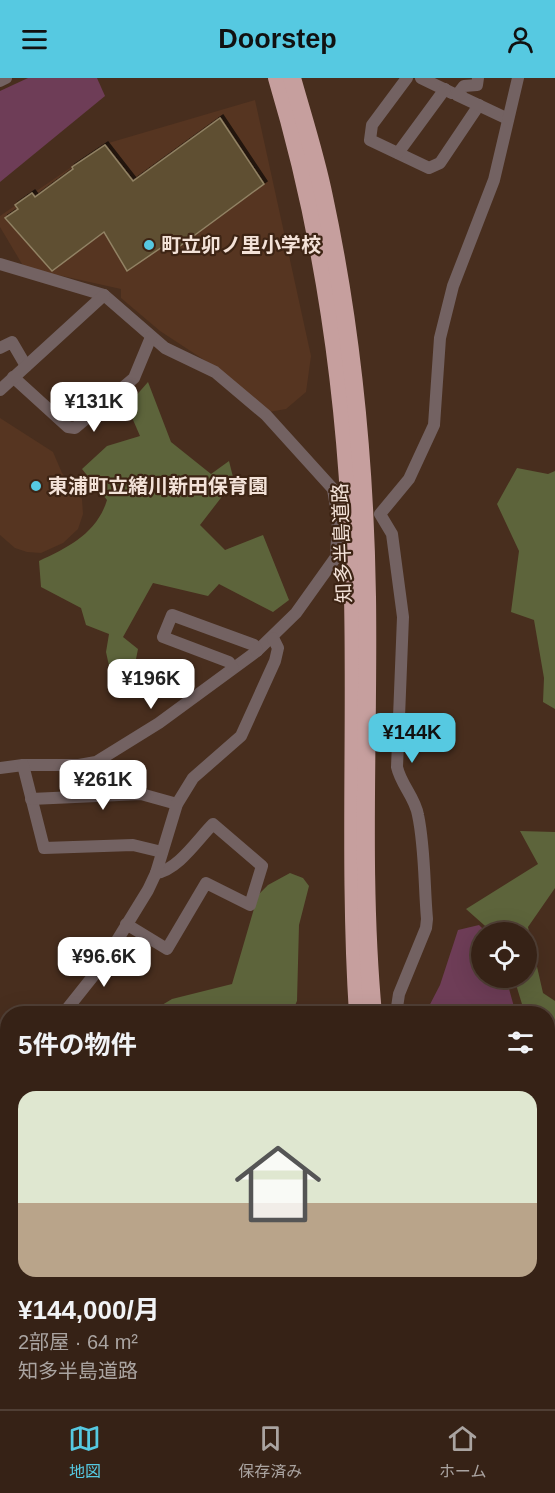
<!DOCTYPE html>
<html lang="ja">
<meta charset="utf-8">
<style>
:root{--surface:#362216;--page:#3d2a1f;--text:#f1f3f6;--muted:#aaa4a1;--line:#503f35;--accent:#56c9e1}
body{margin:0;font-family:Helvetica,"Noto Sans JP",sans-serif;background:var(--page);color:var(--text);height:100vh;display:flex;flex-direction:column;font-size:22px;white-space:nowrap}
*{box-sizing:border-box;margin:0}
p{font-size:20px;color:var(--muted)}
.icon{flex:none;width:33px;height:33px;fill:none;stroke:currentColor;stroke-width:2;stroke-linecap:round;stroke-linejoin:round}
.map{position:relative;flex:1;overflow:hidden}
.sheet{position:absolute;left:0px;top:928px;width:555px;height:404px;display:flex;flex-direction:column;background:var(--surface);border-radius:24px 24px 0 0;box-shadow:0 6px 24px #0002,0 0 0 2px var(--line)}
.sheet>*{flex:none}
.controls{position:absolute;left:471px;top:844px;display:grid;gap:12px}
.controls a{display:grid;place-items:center;width:66px;height:66px;border-radius:50%;background:var(--surface);box-shadow:0 6px 24px #0002,0 0 0 2px var(--line);font-size:30px}
.price{position:absolute;translate:-50% -51px;padding:0 14px;border-radius:12px;background:#fff;color:#222;font-size:20px;line-height:39px;filter:drop-shadow(0 2px 3px #0008)}
.price::after{content:'';position:absolute;left:50%;top:36px;width:18px;height:14px;margin-left:-9px;background:inherit;clip-path:polygon(0 0,100% 0,50% 100%)}
.price.selected{background:var(--accent);color:#111}
ul{padding:0;list-style:none}
li{display:grid;align-content:center;gap:12px;height:318px;padding:0 18px}
li+li{border-top:2px solid var(--line)}
li span{display:grid;place-items:center;height:186px;border-radius:18px;color:#555}
li>.icon{margin-inline-start:auto}
span .icon{width:108px;height:108px;fill:#fffc;stroke-width:1}
li b{font-size:26px}
h2{display:flex;justify-content:space-between;align-items:center;height:72px;padding:0 18px;font-size:26px}
header{display:flex;justify-content:space-between;align-items:center;height:78px;padding:0 18px;background:var(--accent);color:#111;font-size:27px;font-weight:700}
.tabs{display:flex;justify-content:space-around;align-items:center;height:84px;border-top:2px solid var(--line);background:var(--surface);font-size:16px;color:var(--muted)}
.tabs a{display:grid;justify-items:center;gap:3px}
.tabs .selected{color:var(--accent)}
.map>svg:first-child{display:block}
.built{fill:#563521}
.green{fill:#5d643b}
.water{fill:#6e3d57}
.building{fill:#5e5033;stroke:#928264;stroke-width:1.5;filter:url(#shadow)}
.lines{fill:none;stroke-linecap:round;stroke-linejoin:round}
.street{stroke:#736262;stroke-width:12}
.highway{stroke:#c69f9e;stroke-width:18}
.poi-dot{fill:#56c9e1;stroke:#3d2414;stroke-width:2}
.labels{text-anchor:middle;dominant-baseline:central;stroke-width:4.5;stroke-linejoin:round;paint-order:stroke}
.poi-label{font-size:20px;font-weight:bold;fill:#f3e2d8;stroke:#3d2414;text-anchor:start}
.street-label{font-size:20px;fill:#f3e2d8;stroke:#3d2414}
</style>
<header><svg class="icon" aria-label="menu" viewBox="0 0 24 24"><path d="M4 6h16M4 12h16M4 18h16"/></svg>Doorstep<svg class="icon" aria-label="person" viewBox="0 0 24 24"><circle cx="12" cy="8" r="4"/><path d="M4 21q1-7 8-7t8 7"/></svg></header>
<div class="map">
<svg width="555" height="1331" viewBox="0 0 555 1331">
<defs>
<filter id="shadow"><feDropShadow dx="3" dy="-3" stdDeviation="0" flood-color="#0009"/></filter>
</defs>
<rect width="100%" height="100%" fill="#482e1e"/>
<!-- built -->
<g class="built">
<path d="M 255,22 L 311,278 L 306,314 L 286,331 L 269,334 L 221,293 L 160,253 L 121,220 L 121,211 L 58,197 L 39,197 L 22,186 L 0,149 L 0,138 L 105,66 Z"/>
<path d="M 0,340 L 53,374 L 62,395 L 82,421 L 83,436 L 78,451 L 63,465 L 41,475 L 27,474 L 15,470 L 0,457 Z"/>
</g>
<!-- green -->
<g class="green">
<path d="M 148,304 L 171,364 L 211,396 L 229,383 L 234,403 L 200,447 L 225,472 L 263,457 L 289,522 L 273,534 L 219,506 L 208,518 L 153,505 L 123,559 L 138,571 L 135,586 L 113,606 L 106,574 L 109,556 L 86,547 L 81,530 L 41,509 L 39,483 C 69,469 97,455 107,422 L 82,391 L 107,368 L 140,358 L 127,328 Z"/>
<path d="M 517,390 L 548,396 L 555,393 L 555,631 L 543,624 L 544,600 L 534,542 L 511,534 L 519,473 L 497,426 Z"/>
<path d="M 520,753 L 555,754 L 555,810 L 528,849 L 543,915 L 555,923 L 555,978 L 548,977 L 548,936 L 525,936 L 514,900 L 526,900 L 526,855 L 493,855 L 466,831 L 538,786 Z"/>
<path d="M 290,795 L 303,800 L 309,808 L 299,847 L 297,923 L 291,936 L 157,936 L 157,930 L 172,921 L 232,906 L 258,817 L 268,807 Z"/>
</g>
<!-- water -->
<g class="water">
<path d="M 28,0 L 97,0 L 105,18 L 0,104 L 0,13 Z"/>
<path d="M 479,847 L 487,855 L 482,855 L 482,900 L 506,900 L 516,936 L 425,936 L 440,907 L 458,852 Z"/>
</g>
<!-- building -->
<path class="building" d="M 220,40 L 264,106 L 176,171 L 171,163 L 127,193 L 104,154 L 52,193 L 5,140 L 18,131 L 15,127 L 32,115 L 35,119 L 73,91 L 72,89 L 105,67 L 133,103 Z"/>
<g class="lines">
<!-- street -->
<g class="street">
<path d="M 407,0 L 372,47 L 370,62 L 429,90 L 440,85 L 479,27"/>
<path d="M 421,0 L 452,15"/>
<path d="M 478,0 L 477,7 L 464,8 L 457,17 L 508,41"/>
<path d="M 0,3 L 6,0"/>
<path d="M 398,75 L 445,11"/>
<path d="M 0,186 L 104,217 L 165,270 L 215,294 L 266,337 L 333,411 L 338,442 L 336,479 L 296,535 L 257,573 L 159,645 L 96,684 L 79,687 L 23,687 L 0,690"/>
<path d="M 0,270 L 12,264 L 26,288"/>
<path d="M 13,299 L 68,349 L 75,350 L 134,300 L 151,259"/>
<path d="M 0,312 L 104,217"/>
<path d="M 233,590 L 229,584 L 163,559 L 172,537 L 254,567 L 257,573"/>
<path d="M 23,687 L 44,770 L 133,767 L 162,774"/>
<path d="M 31,721 L 141,716 L 177,726"/>
<path d="M 126,846 L 167,871 L 206,805 L 250,827 L 262,788 L 213,746 C 198,761 178,792 156,795"/>
<path d="M 63,936 L 102,887 L 148,812 L 156,795 L 177,726 L 193,700 L 241,658 L 275,583 L 278,570 L 273,560"/>
<path d="M 396,936 L 399,916 L 426,850 L 427,841 C 424,807 425,770 418,737 C 415,719 401,707 397,689 L 403,539 L 392,456 L 380,436 L 409,401 L 434,347 L 440,260 L 453,208 L 494,102 L 518,0"/>
<path d="M 0,959 L 8,958"/>
<path d="M 548,1202 L 555,1209"/>
<path d="M 0,1204 L 8,1212"/>
<path d="M 0,1235 L 8,1217"/>
<path d="M 548,1266 L 555,1252"/>
<path d="M 176,1324 L 179,1331"/>
<path d="M 43,1331 L 50,1324"/>
<path d="M 511,1331 L 514,1324"/>
</g>
<!-- highway -->
<g class="highway">
<path d="M 277,0 C 327,167 350,345 353,519 C 356,658 349,797 358,936"/>
<path d="M 292,0 C 303,39 316,79 324,119 C 352,250 365,385 367,519 C 369,658 360,797 373,936"/>
<path d="M 436,1324 L 438,1331"/>
<path d="M 452,1324 L 454,1331"/>
</g>
</g>
<!-- markers -->
<g class="poi-dot">
<circle cx="149" cy="167" r="6"/>
<circle cx="36" cy="408" r="6"/>
</g>
<g class="labels">
<!-- poi labels -->
<g class="poi-label">
<text x="161" y="167">町立卯ノ里小学校</text>
<text x="48" y="408">東浦町立緒川新田保育園</text>
</g>
<!-- street labels -->
<g class="street-label">
<text transform="translate(342 465) rotate(-92)">知多半島道路</text>
</g>
</g>
</svg>
<div class="controls">
<a><svg class="icon" aria-label="locate" viewBox="0 0 24 24"><circle cx="12" cy="12" r="6"/><path d="M12 2v4M12 18v4M2 12h4M18 12h4"/></svg></a>
</div>
<b class="price" style="left:94px;top:355px">¥131K</b>
<b class="price" style="left:151px;top:632px">¥196K</b>
<b class="price selected" style="left:412px;top:686px">¥144K</b>
<b class="price" style="left:103px;top:733px">¥261K</b>
<b class="price" style="left:104px;top:910px">¥96.6K</b>
<section class="sheet">
<h2>5件の物件<svg class="icon" aria-label="filters" viewBox="0 0 24 24"><path d="M4 7h16M4 17h16"/><circle cx="9" cy="7" r="2"/><circle cx="15" cy="17" r="2"/></svg></h2>
<ul>
<li><span style="background:linear-gradient(#dfe7d0 60%,#b9a48a 0)"><svg class="icon" aria-label="home" viewBox="0 0 24 24"><path d="M3 11l9-7 9 7M6 9v11h12V9"/></svg></span><div><b>¥144,000/月</b><p>2部屋 · 64 m²</p><p>知多半島道路</p></div></li>
</ul>
</section>
</div>
<nav class="tabs">
<a class="selected"><svg class="icon" aria-label="map" viewBox="0 0 24 24"><path d="M3 6l6-2 6 2 6-2v14l-6 2-6-2-6 2zM9 4v14M15 6v14"/></svg>地図</a>
<a><svg class="icon" aria-label="saved" viewBox="0 0 24 24"><path d="M7 4h10v16l-5-4-5 4z"/></svg>保存済み</a>
<a><svg class="icon" aria-label="home" viewBox="0 0 24 24"><path d="M3 11l9-7 9 7M6 9v11h12V9"/></svg>ホーム</a>
</nav>
